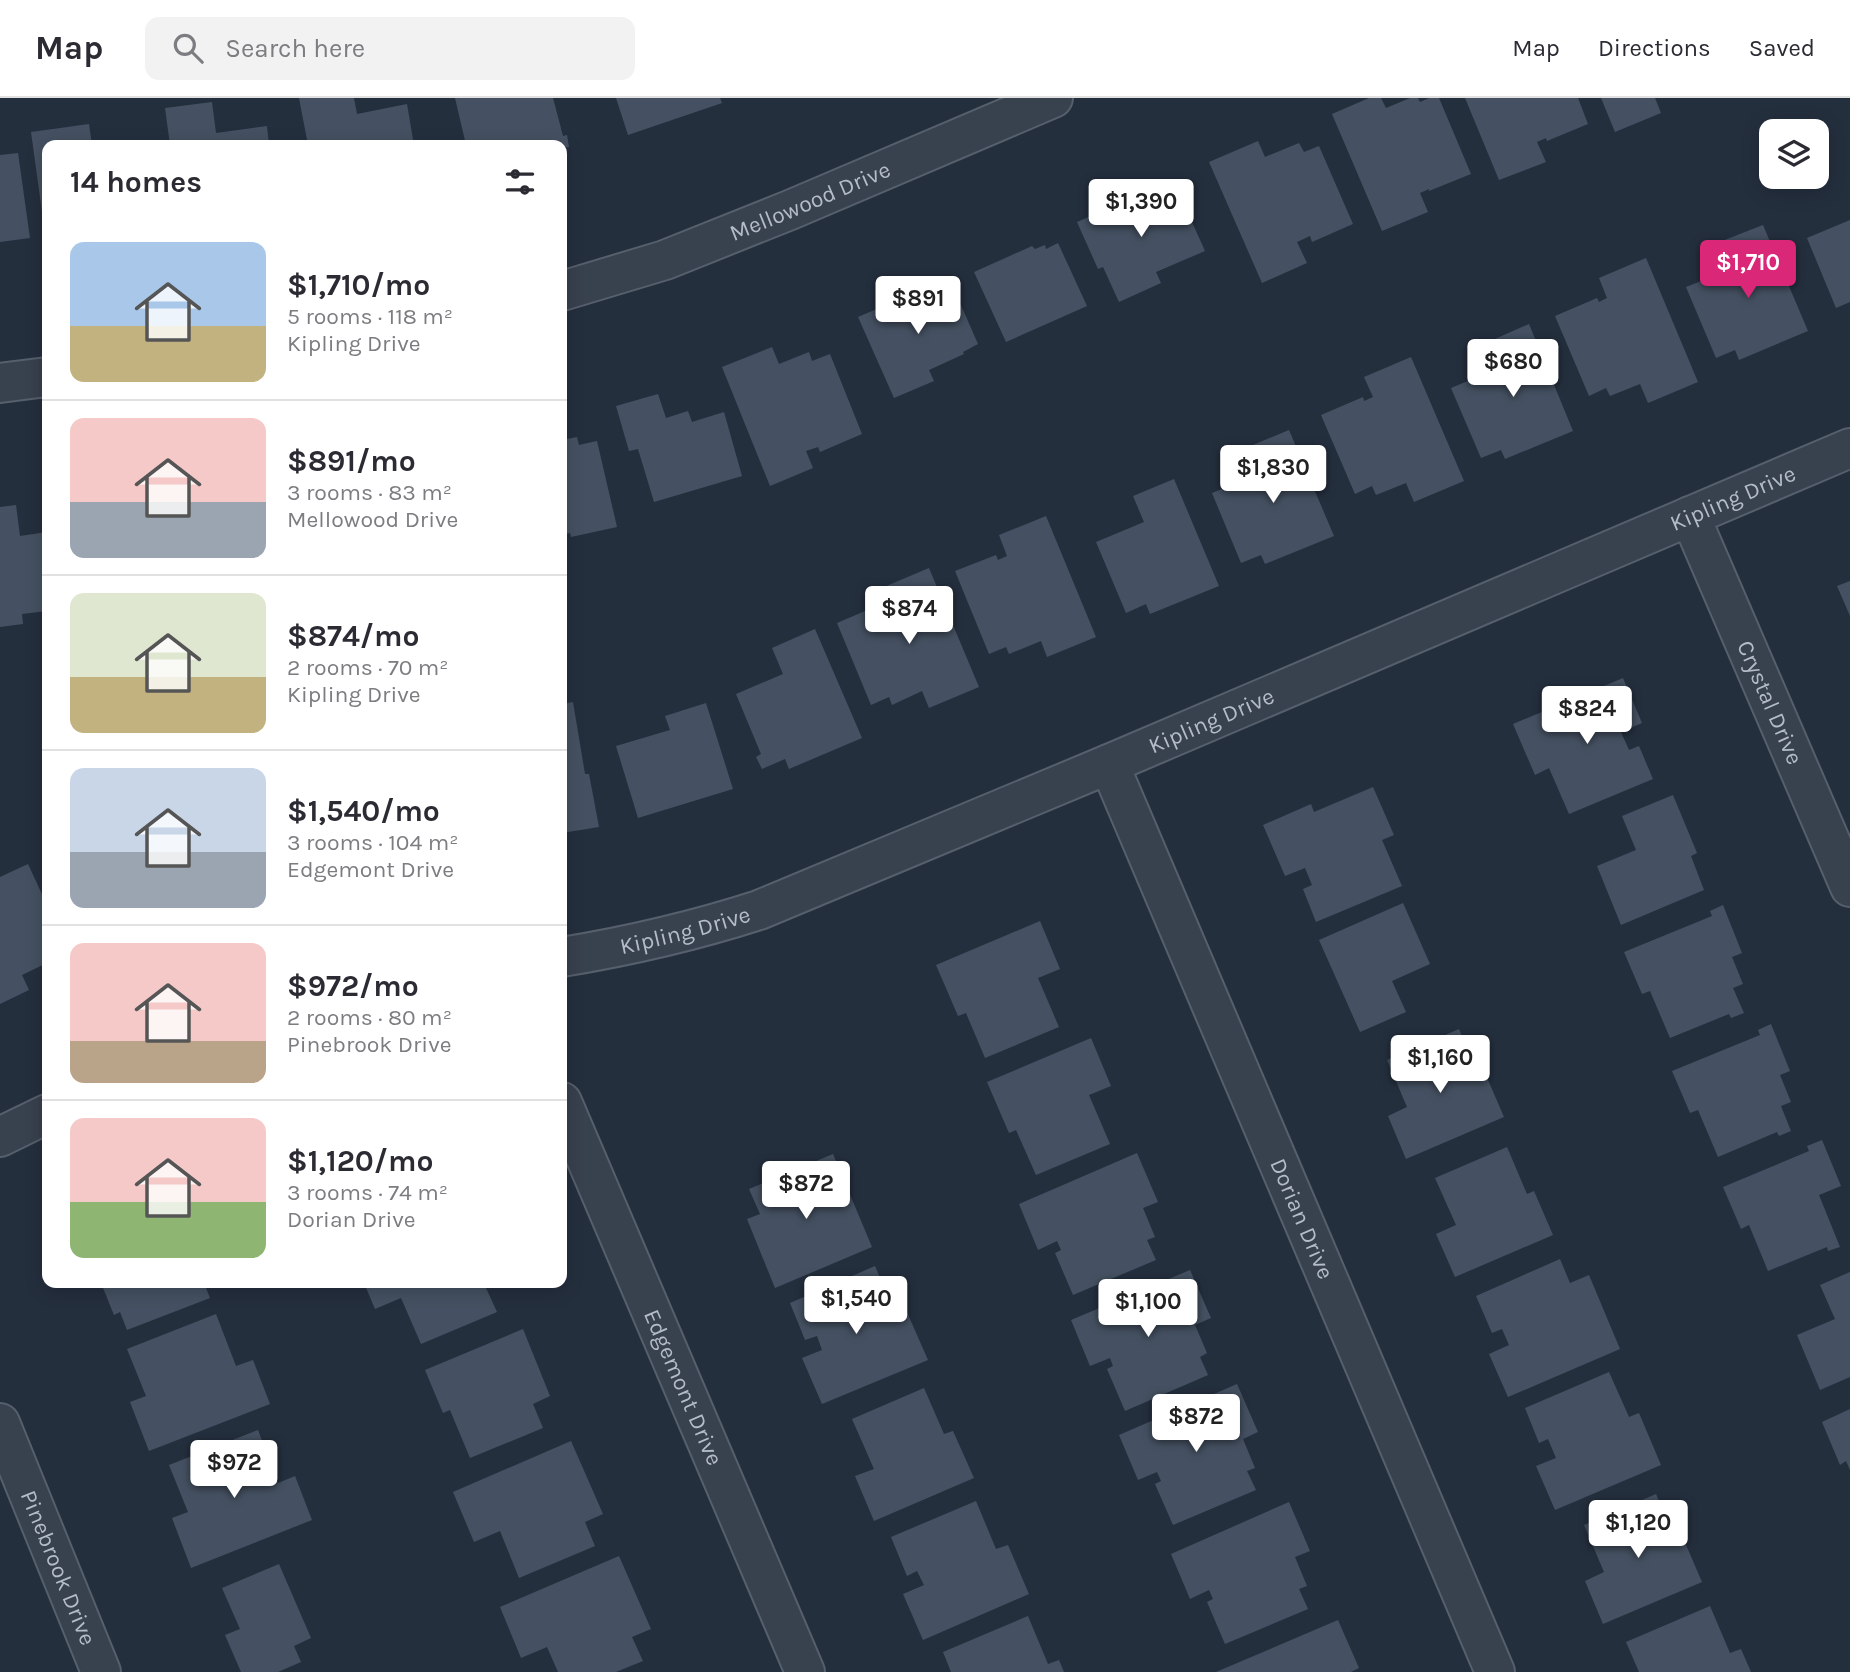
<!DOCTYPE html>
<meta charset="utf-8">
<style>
:root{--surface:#fff;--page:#f2f2f3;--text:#2b2b33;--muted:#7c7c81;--line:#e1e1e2;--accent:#db2777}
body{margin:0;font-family:Karla,sans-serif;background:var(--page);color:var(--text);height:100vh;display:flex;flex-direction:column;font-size:26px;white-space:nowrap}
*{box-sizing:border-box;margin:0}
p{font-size:23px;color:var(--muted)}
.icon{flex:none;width:38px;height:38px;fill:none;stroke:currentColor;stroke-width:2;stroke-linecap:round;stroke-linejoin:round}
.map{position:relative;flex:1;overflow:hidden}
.sheet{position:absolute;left:42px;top:42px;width:525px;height:1148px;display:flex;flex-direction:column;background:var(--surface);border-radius:14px;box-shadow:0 4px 18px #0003}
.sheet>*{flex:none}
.buttons{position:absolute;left:1759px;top:21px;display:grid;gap:14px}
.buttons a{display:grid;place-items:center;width:70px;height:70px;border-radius:14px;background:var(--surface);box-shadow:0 4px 18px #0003;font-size:35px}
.price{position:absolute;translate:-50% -60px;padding:0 16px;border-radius:7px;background:#fff;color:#222;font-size:23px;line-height:46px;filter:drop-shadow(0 2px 4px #0008)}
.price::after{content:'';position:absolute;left:50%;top:42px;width:21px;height:16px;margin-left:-10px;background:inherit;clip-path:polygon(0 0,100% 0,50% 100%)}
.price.current{background:var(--accent);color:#fff}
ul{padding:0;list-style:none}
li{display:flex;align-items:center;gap:21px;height:175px;padding:0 28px}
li+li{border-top:2px solid var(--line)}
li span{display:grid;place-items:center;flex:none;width:196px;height:140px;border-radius:14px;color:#555}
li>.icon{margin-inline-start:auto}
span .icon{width:84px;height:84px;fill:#fffc;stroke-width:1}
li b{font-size:30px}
h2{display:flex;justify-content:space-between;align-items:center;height:84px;padding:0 28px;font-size:30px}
header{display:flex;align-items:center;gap:42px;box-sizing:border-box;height:98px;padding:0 35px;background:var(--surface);border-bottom:2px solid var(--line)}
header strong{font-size:33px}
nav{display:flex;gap:38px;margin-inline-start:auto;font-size:24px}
.search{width:490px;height:63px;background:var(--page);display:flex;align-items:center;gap:18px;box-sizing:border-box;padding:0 24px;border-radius:14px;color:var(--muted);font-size:26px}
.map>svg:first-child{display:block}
.building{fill:#455162}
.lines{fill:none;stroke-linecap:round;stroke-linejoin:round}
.street-casing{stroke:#565f6c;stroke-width:42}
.street{stroke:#38414e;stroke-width:38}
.labels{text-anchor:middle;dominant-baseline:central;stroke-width:5;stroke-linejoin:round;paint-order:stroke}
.street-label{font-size:23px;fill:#b4bcc9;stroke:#1d2633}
</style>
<header>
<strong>Map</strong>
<div class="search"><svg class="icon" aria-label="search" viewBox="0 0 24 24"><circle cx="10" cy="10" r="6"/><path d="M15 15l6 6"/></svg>Search here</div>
<nav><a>Map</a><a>Directions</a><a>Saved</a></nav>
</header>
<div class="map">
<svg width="1850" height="1574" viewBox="0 0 1850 1574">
<rect width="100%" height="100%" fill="#242f3e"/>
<!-- building -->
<g class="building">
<path d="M 299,0 L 354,0 L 357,16 L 407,6 L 414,47 L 308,47 Z"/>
<path d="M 455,0 L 553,0 L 563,38 L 567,37 L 569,49 L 562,50 L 562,47 L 466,47 Z"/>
<path d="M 616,0 L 720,0 L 722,5 L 628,37 Z"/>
<path d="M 1369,0 L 1381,0 L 1386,10 L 1410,0 L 1418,0 L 1420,4 L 1429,0 L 1439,0 L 1471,76 L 1429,93 L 1429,91 L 1420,95 L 1428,114 L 1382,133 L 1332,16 Z"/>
<path d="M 1465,0 L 1578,0 L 1588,26 L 1547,43 L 1546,40 L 1537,44 L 1546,64 L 1499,82 Z"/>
<path d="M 1601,0 L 1655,0 L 1661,15 L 1615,34 Z"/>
<path d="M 212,4 L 216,35 L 267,28 L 269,47 L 170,47 L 165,10 Z"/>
<path d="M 89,26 L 92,47 L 47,47 L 46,143 L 31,34 Z"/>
<path d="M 1258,43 L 1265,59 L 1299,45 L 1304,54 L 1319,48 L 1353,126 L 1312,144 L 1310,138 L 1297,144 L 1307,165 L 1262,185 L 1209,64 Z"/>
<path d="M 18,55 L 30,140 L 0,144 L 0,57 Z"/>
<path d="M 1173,82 L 1205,153 L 1156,174 L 1161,185 L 1119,204 L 1103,169 L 1098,171 L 1077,124 Z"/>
<path d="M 1850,122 L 1850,204 L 1836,210 L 1807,140 Z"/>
<path d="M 1763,127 L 1808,233 L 1739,262 L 1735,252 L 1716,260 L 1686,189 L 1734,170 L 1722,143 Z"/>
<path d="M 1058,145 L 1087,208 L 1006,244 L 974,174 L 1032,148 L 1035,151 L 1045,147 L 1046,151 Z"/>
<path d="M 1646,160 L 1698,284 L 1648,305 L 1640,286 L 1610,298 L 1606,290 L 1589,298 L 1555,218 L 1597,200 L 1599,204 L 1607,200 L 1599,180 Z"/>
<path d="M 949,180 L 978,246 L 963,254 L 964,256 L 929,272 L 934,283 L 894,300 L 858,219 Z"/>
<path d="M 1529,226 L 1573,333 L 1505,361 L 1501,352 L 1481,360 L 1451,290 L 1499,270 L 1488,244 Z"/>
<path d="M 772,249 L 779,266 L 809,254 L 812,263 L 830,256 L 862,336 L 820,354 L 818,349 L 806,353 L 813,370 L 770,388 L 722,269 Z"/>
<path d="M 1411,259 L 1464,383 L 1414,404 L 1406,385 L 1376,397 L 1372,388 L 1355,396 L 1321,317 L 1363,299 L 1364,303 L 1373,299 L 1364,279 Z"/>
<path d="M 658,296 L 666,320 L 688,313 L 692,324 L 724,314 L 742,378 L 654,404 L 638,351 L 629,353 L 616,308 Z"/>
<path d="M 1289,332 L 1334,438 L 1265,466 L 1261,457 L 1241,465 L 1212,395 L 1260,375 L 1248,349 Z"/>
<path d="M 577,339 L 579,347 L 597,343 L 617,429 L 571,439 L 570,435 L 562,437 L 562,342 Z"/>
<path d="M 1174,381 L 1219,488 L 1150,516 L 1146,506 L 1126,515 L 1096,444 L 1144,424 L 1133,398 Z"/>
<path d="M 16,407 L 20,438 L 47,434 L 47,513 L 22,516 L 23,526 L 0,529 L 0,409 Z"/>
<path d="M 1046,418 L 1096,539 L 1047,559 L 1041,543 L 1009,556 L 1006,549 L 989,556 L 955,473 L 996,457 L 998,462 L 1007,458 L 999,437 Z"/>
<path d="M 929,470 L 979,589 L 929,610 L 922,593 L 892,607 L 889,599 L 871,607 L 837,525 L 879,507 L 881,512 L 892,508 L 884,489 Z"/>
<path d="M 1850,483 L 1850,518 L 1837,488 Z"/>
<path d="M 815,531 L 862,640 L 789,671 L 785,661 L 762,671 L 756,659 L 761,656 L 736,596 L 783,576 L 772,550 Z"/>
<path d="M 1623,580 L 1642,625 L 1621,634 L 1629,652 L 1639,648 L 1653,681 L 1569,716 L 1549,670 L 1535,677 L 1513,626 Z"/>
<path d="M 573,604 L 585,676 L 589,676 L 599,729 L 562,735 L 562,606 Z"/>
<path d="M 706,605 L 733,691 L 638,720 L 616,648 L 670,632 L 665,618 Z"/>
<path d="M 1373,689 L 1394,737 L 1382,742 L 1402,788 L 1316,824 L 1303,791 L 1312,787 L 1305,770 L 1285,778 L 1263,727 L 1311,706 L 1314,714 Z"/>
<path d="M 1673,697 L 1697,755 L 1691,758 L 1704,792 L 1621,827 L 1597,768 L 1636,752 L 1622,718 Z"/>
<path d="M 28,766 L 47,807 L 47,865 L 22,877 L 29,892 L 0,906 L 0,779 Z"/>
<path d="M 1403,805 L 1430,866 L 1392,883 L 1406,914 L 1360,934 L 1319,842 Z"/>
<path d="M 1723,807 L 1742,855 L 1732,859 L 1743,886 L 1733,890 L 1744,915 L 1731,920 L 1729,916 L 1670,940 L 1650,893 L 1642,896 L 1624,854 L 1712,818 L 1710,813 Z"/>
<path d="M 1040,823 L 1060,871 L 1038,880 L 1059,929 L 985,960 L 966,915 L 958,918 L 936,867 Z"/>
<path d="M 1771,926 L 1790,973 L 1780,977 L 1791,1004 L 1781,1008 L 1791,1033 L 1779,1038 L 1777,1034 L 1718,1059 L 1698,1012 L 1690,1015 L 1672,973 L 1760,937 L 1758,932 Z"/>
<path d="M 1459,931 L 1479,979 L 1485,975 L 1504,1019 L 1406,1061 L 1388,1018 L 1407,1009 L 1387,962 Z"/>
<path d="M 1091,940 L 1111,988 L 1089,997 L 1110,1046 L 1036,1077 L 1016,1032 L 1009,1035 L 987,984 Z"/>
<path d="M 1822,1042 L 1841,1088 L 1819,1097 L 1840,1149 L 1828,1153 L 1827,1149 L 1768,1173 L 1749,1127 L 1741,1131 L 1723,1089 L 1809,1053 L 1807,1048 Z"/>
<path d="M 1507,1049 L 1527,1096 L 1534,1093 L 1553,1137 L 1455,1179 L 1436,1136 L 1456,1127 L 1435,1080 Z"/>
<path d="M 1137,1055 L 1158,1104 L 1143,1110 L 1155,1139 L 1147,1142 L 1156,1162 L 1073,1197 L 1055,1155 L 1061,1152 L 1057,1143 L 1038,1152 L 1019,1106 Z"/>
<path d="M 833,1056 L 872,1149 L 775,1190 L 747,1121 L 760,1116 L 749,1091 Z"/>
<path d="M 1560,1161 L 1570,1185 L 1589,1177 L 1620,1251 L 1508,1299 L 1489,1256 L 1509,1247 L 1502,1231 L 1492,1235 L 1476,1198 Z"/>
<path d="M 875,1168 L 896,1217 L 906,1212 L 928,1262 L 822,1306 L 802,1260 L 822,1252 L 817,1238 L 805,1242 L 790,1205 Z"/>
<path d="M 1190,1172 L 1211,1220 L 1195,1227 L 1207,1255 L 1200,1259 L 1208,1277 L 1125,1313 L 1107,1271 L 1113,1268 L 1110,1260 L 1090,1268 L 1071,1222 Z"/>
<path d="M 1850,1174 L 1850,1279 L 1820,1292 L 1797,1237 L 1835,1221 L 1820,1187 Z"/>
<path d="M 101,1185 L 204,1185 L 210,1200 L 127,1232 L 120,1214 L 114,1217 Z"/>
<path d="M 364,1185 L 499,1185 L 486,1190 L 497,1214 L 421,1246 L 401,1200 L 375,1211 Z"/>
<path d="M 216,1216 L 236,1268 L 253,1262 L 270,1306 L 149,1353 L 130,1304 L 146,1298 L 127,1251 Z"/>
<path d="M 523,1231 L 550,1298 L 533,1306 L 543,1330 L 470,1360 L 450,1312 L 443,1315 L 425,1272 Z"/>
<path d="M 1609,1274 L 1629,1319 L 1639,1315 L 1661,1367 L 1555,1412 L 1536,1368 L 1556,1360 L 1548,1341 L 1539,1345 L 1525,1310 Z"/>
<path d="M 1237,1286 L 1258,1334 L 1243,1341 L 1255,1370 L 1247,1373 L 1256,1392 L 1173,1427 L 1155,1386 L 1161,1383 L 1157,1374 L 1138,1382 L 1119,1337 Z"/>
<path d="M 924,1290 L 944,1336 L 953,1333 L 974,1380 L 874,1423 L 855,1378 L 874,1371 L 852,1321 Z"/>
<path d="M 1850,1311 L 1850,1372 L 1846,1363 L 1840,1367 L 1822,1324 Z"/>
<path d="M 258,1332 L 278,1385 L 295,1378 L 312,1422 L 191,1470 L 172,1420 L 188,1414 L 169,1367 Z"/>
<path d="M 571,1343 L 603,1416 L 585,1424 L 595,1448 L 519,1480 L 500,1433 L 474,1444 L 453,1394 Z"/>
<path d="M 1656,1396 L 1677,1444 L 1683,1440 L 1702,1484 L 1603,1526 L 1585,1483 L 1604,1474 L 1584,1427 Z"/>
<path d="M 976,1403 L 996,1451 L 1008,1447 L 1029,1496 L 923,1542 L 903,1496 L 924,1487 L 917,1473 L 907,1478 L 891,1439 Z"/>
<path d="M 1289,1404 L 1310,1453 L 1295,1459 L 1307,1488 L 1299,1491 L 1308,1511 L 1225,1546 L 1207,1504 L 1213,1501 L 1209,1492 L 1190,1501 L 1171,1456 Z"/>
<path d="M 619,1458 L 651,1531 L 632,1539 L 643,1563 L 616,1574 L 558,1574 L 547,1549 L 521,1560 L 500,1509 Z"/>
<path d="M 279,1466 L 311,1540 L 294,1548 L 301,1564 L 278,1574 L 241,1574 L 225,1537 L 240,1531 L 222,1490 Z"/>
<path d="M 1710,1508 L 1730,1555 L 1741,1551 L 1751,1574 L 1639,1574 L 1626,1544 Z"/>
<path d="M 1028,1518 L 1048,1566 L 1059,1562 L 1064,1574 L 951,1574 L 943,1554 Z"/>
<path d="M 1338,1522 L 1359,1570 L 1351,1574 L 1216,1574 Z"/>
</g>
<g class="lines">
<defs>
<g id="street">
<path id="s1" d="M 562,193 L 665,162 L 790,112 L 1053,0"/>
<path d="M 0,285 L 47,279"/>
<path id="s2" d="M 1690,418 L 1850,789"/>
<path id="s3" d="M 1109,666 L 1495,1574"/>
<path id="s4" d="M 562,859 C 629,848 694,833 759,812 L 1109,666 L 1850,350"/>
<path id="s5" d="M 562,1004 L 805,1574"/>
<path d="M 0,1039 L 47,1016"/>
<path id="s6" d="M 0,1325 L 101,1574"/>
</g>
</defs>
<!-- street casing -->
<use href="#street" class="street-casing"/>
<!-- street -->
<use href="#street" class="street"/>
</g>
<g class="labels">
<!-- street labels -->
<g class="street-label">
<text stroke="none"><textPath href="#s1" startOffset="264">Mellowood Drive</textPath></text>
<text stroke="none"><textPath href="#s4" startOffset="1260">Kipling Drive</textPath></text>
<text stroke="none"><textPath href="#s2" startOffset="203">Crystal Drive</textPath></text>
<text stroke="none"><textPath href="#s4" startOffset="693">Kipling Drive</textPath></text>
<text stroke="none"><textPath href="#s4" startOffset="126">Kipling Drive</textPath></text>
<text stroke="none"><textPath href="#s3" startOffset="494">Dorian Drive</textPath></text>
<text stroke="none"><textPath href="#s5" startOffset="310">Edgemont Drive</textPath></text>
<text stroke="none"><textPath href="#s6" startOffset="156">Pinebrook Drive</textPath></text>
</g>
</g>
</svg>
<div class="buttons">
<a><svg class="icon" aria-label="layers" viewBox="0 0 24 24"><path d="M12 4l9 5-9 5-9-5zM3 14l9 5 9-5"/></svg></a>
</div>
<b class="price" style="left:1141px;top:141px">$1,390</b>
<b class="price current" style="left:1748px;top:202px">$1,710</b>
<b class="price" style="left:918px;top:238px">$891</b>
<b class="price" style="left:1513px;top:301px">$680</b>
<b class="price" style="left:1273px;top:407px">$1,830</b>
<b class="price" style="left:909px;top:548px">$874</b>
<b class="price" style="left:1587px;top:648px">$824</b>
<b class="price" style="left:1440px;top:997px">$1,160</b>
<b class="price" style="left:806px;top:1123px">$872</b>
<b class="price" style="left:856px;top:1238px">$1,540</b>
<b class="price" style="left:1148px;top:1241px">$1,100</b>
<b class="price" style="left:1196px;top:1356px">$872</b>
<b class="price" style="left:234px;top:1402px">$972</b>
<b class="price" style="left:1638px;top:1462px">$1,120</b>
<section class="sheet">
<h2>14 homes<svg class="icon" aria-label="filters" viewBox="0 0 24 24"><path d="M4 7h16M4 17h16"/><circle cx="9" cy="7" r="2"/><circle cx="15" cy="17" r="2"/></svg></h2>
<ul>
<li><span style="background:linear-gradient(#a9c7e8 60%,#c2b280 0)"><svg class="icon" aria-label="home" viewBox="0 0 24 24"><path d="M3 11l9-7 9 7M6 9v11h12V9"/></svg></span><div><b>$1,710/mo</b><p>5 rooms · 118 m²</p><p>Kipling Drive</p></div></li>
<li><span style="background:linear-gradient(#f6c9c9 60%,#9aa5b1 0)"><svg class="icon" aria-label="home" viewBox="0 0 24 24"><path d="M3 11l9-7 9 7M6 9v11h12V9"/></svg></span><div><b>$891/mo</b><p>3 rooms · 83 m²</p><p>Mellowood Drive</p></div></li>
<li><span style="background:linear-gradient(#dfe7d0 60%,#c2b280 0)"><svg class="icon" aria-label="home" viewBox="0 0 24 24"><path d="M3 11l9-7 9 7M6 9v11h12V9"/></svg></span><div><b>$874/mo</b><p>2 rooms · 70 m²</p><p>Kipling Drive</p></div></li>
<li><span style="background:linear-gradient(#c9d6e8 60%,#9aa5b1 0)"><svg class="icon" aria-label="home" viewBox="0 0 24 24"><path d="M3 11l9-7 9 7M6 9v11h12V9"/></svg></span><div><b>$1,540/mo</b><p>3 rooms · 104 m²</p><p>Edgemont Drive</p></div></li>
<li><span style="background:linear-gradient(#f6c9c9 70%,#b9a48a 0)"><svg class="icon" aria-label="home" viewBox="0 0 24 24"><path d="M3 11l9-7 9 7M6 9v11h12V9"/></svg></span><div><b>$972/mo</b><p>2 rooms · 80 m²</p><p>Pinebrook Drive</p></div></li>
<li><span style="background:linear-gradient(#f6c9c9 60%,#8fb573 0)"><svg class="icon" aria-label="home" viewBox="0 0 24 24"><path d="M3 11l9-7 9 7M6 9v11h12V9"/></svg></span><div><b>$1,120/mo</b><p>3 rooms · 74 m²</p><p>Dorian Drive</p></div></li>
</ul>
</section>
</div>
